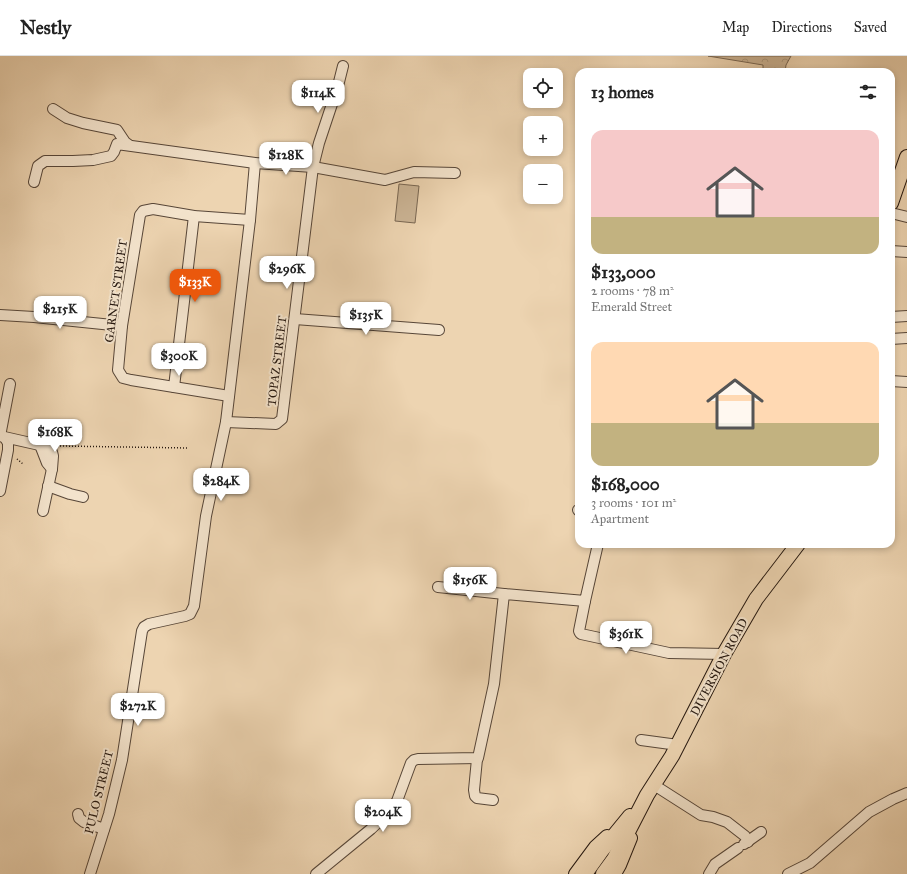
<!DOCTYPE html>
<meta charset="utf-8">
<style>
:root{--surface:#fff;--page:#f6f6f6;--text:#222;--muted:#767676;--line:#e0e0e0;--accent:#ea580c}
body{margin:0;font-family:"IM FELL Great Primer",serif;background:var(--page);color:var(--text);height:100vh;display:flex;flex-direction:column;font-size:15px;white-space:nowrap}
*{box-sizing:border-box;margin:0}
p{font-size:13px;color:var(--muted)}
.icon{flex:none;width:22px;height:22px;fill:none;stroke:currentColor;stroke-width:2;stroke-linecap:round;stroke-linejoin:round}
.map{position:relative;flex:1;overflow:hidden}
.drawer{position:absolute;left:575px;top:12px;width:320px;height:480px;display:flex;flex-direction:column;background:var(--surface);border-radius:12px;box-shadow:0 2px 6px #0003}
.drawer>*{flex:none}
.fabs{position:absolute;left:523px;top:12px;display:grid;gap:8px}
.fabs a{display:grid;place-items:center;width:40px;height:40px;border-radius:8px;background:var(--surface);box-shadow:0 2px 6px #0003;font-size:20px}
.price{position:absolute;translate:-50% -34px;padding:0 9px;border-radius:8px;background:#fff;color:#222;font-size:13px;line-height:26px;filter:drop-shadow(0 1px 2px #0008)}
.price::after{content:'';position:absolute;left:50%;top:24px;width:12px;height:9px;margin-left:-6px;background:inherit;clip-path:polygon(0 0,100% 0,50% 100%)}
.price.on{background:var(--accent);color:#fff}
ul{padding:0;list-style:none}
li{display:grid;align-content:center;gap:8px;height:212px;padding:0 16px}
li span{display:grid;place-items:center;height:124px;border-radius:12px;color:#555}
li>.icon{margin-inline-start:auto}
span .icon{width:72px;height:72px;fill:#fffc;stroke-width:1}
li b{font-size:17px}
h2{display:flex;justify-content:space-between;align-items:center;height:48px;padding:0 16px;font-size:17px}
header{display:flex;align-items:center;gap:24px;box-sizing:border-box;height:56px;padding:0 20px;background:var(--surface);border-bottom:1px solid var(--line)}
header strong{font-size:19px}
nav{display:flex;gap:22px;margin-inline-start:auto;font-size:14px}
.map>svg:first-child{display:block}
.green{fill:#cbb495;stroke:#786652}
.forest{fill:url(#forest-crowns);stroke:#786652}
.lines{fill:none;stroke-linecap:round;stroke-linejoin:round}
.minor-casing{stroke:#574638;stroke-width:12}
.major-casing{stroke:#25170f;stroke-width:14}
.highway-casing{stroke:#25170f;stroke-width:16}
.path{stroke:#25170f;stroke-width:1.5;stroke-dasharray:1 2;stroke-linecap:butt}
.minor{stroke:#f3e3cc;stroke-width:10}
.major{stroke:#edd4b1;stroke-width:12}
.highway{stroke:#edd4b1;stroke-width:14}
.labels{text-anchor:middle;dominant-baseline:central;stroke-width:4;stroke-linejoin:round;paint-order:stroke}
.street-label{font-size:12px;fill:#25170f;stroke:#f3e3cc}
</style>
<header>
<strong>Nestly</strong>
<nav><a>Map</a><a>Directions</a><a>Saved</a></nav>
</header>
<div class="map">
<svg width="907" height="818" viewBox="0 0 907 818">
<defs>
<pattern id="forest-crowns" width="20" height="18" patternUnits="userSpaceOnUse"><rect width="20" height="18" fill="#cbb495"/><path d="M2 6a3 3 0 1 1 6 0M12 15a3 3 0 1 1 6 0" fill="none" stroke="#ae9a7f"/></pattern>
</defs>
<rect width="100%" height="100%" fill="#edd4b1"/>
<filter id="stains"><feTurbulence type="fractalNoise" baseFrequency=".005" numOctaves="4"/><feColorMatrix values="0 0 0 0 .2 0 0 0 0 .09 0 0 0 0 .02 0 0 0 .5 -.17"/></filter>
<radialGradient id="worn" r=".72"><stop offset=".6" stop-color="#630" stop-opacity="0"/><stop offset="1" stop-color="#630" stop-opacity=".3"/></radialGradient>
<!-- green -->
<path class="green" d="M 399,128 L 419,130 L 415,167 L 395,165 Z"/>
<!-- forest -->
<path class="forest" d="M 708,0 L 791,0 L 786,9 L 785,16 L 763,16 L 763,9 Z"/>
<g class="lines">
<defs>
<g id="minor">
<path d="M 53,53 L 67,62 L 83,67 L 117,74 L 125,86 L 129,89"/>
<path d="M 34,126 L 38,110 L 45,105 L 73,105 L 93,104 L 111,100 L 114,96 L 117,88 L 255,107 L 313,111 L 385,124 L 414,116 L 455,117"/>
<path d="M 891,157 L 907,161"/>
<path d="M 891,195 L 907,196"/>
<path d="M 0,259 L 34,261 L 122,270"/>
<path d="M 891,261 L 907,260"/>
<path d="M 295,263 L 439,274"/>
<path d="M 891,283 L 907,282"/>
<path d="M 891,325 L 907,326"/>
<path d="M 174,331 L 194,160"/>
<path d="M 229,340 L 131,324 L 123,322 L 118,314 L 122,270 L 140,159 L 143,155 L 153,153 L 194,160 L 250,164"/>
<path d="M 226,366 L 276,368 L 282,363 L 313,111 L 319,87 L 338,30 L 343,10"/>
<path d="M 0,380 L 44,390 L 52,396 L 53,400 L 52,413 L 43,455"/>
<path d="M 0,380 L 10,328"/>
<path d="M 40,389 L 47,407 L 52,413"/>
<path d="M 48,430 L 70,438 L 83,441"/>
<path d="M 0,435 L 8,394 L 8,387 L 5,382"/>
<path d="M 578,454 L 579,455"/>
<path d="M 438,531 L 504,538"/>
<path d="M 585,545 L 579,575 L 580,577 L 581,578 L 669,597 L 724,598"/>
<path d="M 641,684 L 678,689"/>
<path d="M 477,703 L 474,734 L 475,740 L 477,742 L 493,744"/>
<path d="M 654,729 L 701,759 L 713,761 L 727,766 L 745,780 L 748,786"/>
<path d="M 78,758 L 79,762 L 84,766 L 104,773"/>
<path d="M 744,788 L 761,776"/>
<path d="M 90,818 L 109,758 L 122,704 L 142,575 L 144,571 L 149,568 L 185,560 L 190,558 L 194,550 L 206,460 L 226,366 L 250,164 L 255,107"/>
<path d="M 316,818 L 371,773 L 390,755 L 397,745 L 411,707 L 414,704 L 418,703 L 478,702 L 494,628 L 504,538 L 585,545 L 598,488"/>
<path d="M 709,818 L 715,808 L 738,792"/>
<path d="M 788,818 L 810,807 L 869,756 L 893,743 L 907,737"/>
</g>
<g id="major">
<path d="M 575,818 L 595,791 L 607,780"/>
<path d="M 615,818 L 620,809 L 631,782"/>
</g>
<g id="highway">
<path d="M 891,147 L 907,101"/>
<path d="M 585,818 L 603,793 L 630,760"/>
<path d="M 603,818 L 614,803 L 647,739 L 672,700 L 724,598 L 756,543 L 798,488"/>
</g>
</defs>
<!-- minor casing -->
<use href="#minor" class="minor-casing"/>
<!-- major casing -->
<use href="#major" class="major-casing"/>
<!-- highway casing -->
<use href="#highway" class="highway-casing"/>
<!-- path -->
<g class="path">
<path d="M 60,390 L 189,392"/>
<path d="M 17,403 L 23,408"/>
</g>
<!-- minor -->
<use href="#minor" class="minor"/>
<!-- major -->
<use href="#major" class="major"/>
<!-- highway -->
<use href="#highway" class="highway"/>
</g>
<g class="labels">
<!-- street labels -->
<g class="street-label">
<text transform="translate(116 235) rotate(-82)">GARNET STREET</text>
<text transform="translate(277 305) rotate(-83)">TOPAZ STREET</text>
<text transform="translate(719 611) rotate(-62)">DIVERSION ROAD</text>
<text transform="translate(99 736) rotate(-76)">PULO STREET</text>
</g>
</g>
<rect width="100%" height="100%" filter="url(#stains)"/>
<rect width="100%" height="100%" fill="url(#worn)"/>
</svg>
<div class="fabs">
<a><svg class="icon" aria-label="locate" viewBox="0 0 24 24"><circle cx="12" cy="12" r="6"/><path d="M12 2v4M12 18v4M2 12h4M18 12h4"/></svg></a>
<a>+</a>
<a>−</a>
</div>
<b class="price" style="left:318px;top:58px">$114K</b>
<b class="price" style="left:286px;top:120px">$128K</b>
<b class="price" style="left:287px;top:234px">$296K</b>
<b class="price on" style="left:195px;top:247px">$133K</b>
<b class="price" style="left:60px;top:274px">$215K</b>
<b class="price" style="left:366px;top:280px">$135K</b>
<b class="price" style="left:179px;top:321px">$300K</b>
<b class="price" style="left:55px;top:397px">$168K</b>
<b class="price" style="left:221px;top:446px">$284K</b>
<b class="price" style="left:470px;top:545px">$156K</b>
<b class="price" style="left:626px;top:599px">$361K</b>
<b class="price" style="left:138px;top:671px">$272K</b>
<b class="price" style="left:383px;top:777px">$204K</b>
<section class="drawer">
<h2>13 homes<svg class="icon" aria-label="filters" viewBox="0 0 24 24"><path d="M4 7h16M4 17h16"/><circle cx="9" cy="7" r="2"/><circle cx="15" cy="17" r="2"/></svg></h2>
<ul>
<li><span style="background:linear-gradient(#f6c9c9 70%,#c2b280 0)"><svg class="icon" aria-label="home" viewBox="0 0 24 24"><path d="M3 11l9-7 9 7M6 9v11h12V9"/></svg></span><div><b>$133,000</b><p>2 rooms · 78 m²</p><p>Emerald Street</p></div></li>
<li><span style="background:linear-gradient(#ffd9b3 65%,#c2b280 0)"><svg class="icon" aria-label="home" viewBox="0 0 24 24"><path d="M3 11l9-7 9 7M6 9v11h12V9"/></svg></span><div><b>$168,000</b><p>3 rooms · 101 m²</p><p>Apartment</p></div></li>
</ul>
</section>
</div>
